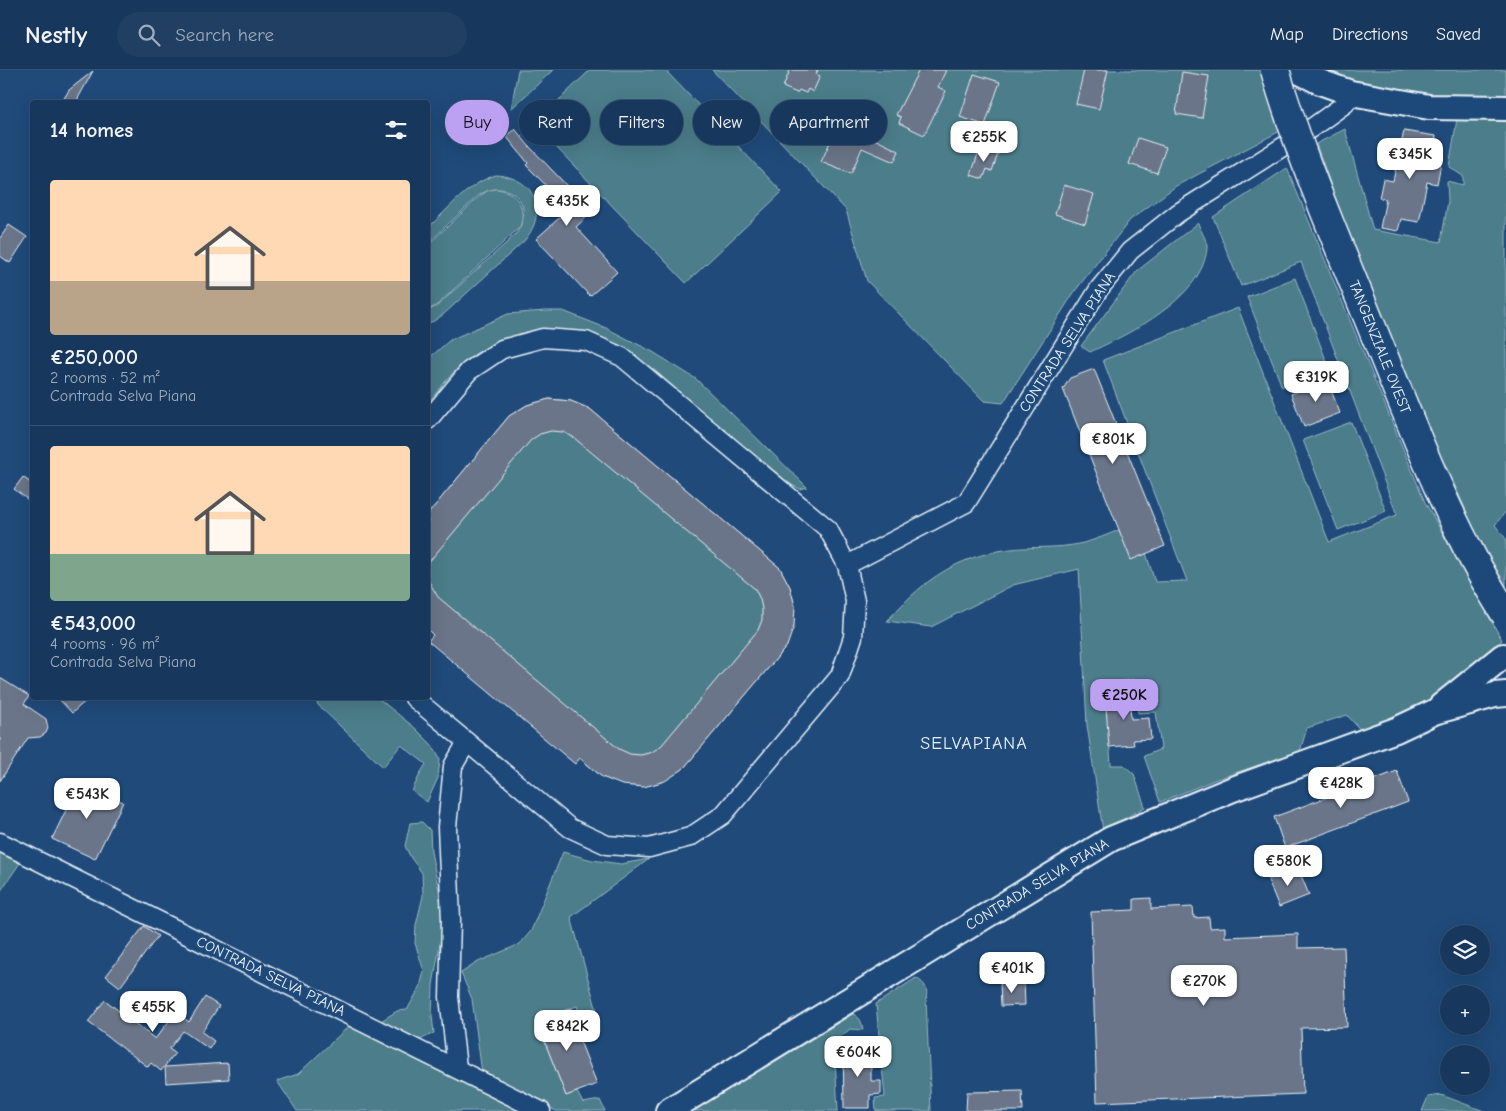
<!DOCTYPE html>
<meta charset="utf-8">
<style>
:root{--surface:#17385c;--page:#203f62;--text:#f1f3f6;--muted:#9eacbb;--line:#365272;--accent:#bca0f2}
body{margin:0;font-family:"Comic Neue",sans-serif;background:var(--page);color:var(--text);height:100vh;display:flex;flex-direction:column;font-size:19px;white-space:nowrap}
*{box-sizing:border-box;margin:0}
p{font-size:16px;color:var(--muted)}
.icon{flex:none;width:28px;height:28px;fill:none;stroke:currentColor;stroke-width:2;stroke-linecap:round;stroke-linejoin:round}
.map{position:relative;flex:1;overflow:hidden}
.side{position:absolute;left:30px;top:30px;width:400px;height:600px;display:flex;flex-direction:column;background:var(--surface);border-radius:5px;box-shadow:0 5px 20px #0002,0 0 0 1px var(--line)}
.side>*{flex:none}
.guide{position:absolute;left:445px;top:30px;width:475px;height:45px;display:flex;gap:10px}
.buttons{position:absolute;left:1440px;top:855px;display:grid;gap:10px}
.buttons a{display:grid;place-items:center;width:50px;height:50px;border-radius:50%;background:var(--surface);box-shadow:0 5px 20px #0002,0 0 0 1px var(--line);font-size:25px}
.price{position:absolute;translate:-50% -42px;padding:0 11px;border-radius:10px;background:#fff;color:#222;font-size:16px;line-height:32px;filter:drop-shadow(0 1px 2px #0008)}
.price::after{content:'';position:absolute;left:50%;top:30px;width:15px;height:11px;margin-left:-8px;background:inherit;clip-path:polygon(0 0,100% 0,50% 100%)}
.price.on{background:var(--accent);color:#111}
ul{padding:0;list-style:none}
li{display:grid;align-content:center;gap:10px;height:265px;padding:0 20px}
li+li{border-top:1px solid var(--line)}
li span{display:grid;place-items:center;height:155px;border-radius:5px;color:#555}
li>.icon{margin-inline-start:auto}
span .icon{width:90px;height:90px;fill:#fffc;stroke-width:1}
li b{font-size:21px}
h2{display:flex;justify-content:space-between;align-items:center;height:60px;padding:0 20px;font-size:21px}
.tag{padding:0 18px;border-radius:22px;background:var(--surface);box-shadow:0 5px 20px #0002,0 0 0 1px var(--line);font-size:18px;line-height:45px}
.tag.on{background:var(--accent);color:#111}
header{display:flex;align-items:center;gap:30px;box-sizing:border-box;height:70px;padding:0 25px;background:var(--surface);border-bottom:1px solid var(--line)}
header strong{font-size:24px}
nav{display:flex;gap:28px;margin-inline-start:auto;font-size:18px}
.search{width:350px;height:45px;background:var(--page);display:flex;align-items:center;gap:12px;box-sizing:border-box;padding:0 18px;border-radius:28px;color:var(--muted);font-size:19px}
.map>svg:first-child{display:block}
.green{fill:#4b7d8a;stroke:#9ab7c1}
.building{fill:#6a7589;stroke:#e8f1f8}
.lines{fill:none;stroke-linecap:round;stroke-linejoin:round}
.street-casing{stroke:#e8f1f8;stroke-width:21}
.secondary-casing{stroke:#e8f1f8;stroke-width:28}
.street{stroke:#1f4a7a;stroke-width:18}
.secondary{stroke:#1f4a7a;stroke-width:24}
.primary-bridge-casing{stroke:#e8f1f8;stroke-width:31;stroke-linecap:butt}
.primary-bridge{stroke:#1f4a7a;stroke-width:28}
.labels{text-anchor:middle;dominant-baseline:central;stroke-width:5;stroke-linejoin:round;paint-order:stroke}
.street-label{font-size:15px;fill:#e8f1f8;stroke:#1f4a7a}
.quarter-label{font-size:18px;letter-spacing:1px;fill:#e8f1f8;stroke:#1f4a7a}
</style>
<header>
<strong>Nestly</strong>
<div class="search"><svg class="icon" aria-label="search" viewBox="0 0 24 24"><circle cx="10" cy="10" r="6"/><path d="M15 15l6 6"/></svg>Search here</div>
<nav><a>Map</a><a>Directions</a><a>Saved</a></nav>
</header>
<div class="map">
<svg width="1506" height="1041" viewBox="0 0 1506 1041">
<rect width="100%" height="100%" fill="#1f4a7a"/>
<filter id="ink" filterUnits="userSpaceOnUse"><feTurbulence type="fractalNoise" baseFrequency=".02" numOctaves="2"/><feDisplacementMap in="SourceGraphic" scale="10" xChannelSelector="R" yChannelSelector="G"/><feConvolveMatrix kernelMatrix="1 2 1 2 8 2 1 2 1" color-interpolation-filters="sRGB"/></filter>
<g filter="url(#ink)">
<!-- green -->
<g class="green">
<path d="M 518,0 L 553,0 L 511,39 Z"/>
<path d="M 590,0 L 665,0 L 782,122 L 686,213 L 534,54 Z"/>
<path d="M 712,0 L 1260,0 L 1280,61 L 1176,116 L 1130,150 L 1075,221 L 1003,333 L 984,331 L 867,211 L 846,140 Z"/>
<path d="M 1312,0 L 1506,0 L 1506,28 L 1441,28 L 1342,11 Z"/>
<path d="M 1457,49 L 1506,49 L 1506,441 L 1495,455 L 1506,469 L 1506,516 L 1474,459 L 1449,402 L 1428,364 L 1425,349 L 1418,338 L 1361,198 L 1316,74 L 1345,59 L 1373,160 L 1441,172 L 1448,131 L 1447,111 L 1463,115 L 1463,106 L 1449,97 Z"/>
<path d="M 1287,98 L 1425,432 L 1502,570 L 1478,595 L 1440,624 L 1363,663 L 1347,645 L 1307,658 L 1300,681 L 1214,710 L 1160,732 L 1144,686 L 1161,679 L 1156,642 L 1138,643 L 1134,609 L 1105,614 L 1111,695 L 1124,695 L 1134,704 L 1145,737 L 1103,761 L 1087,655 L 1079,499 L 1013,515 L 931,557 L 887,551 C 920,514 949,491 998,481 C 1026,475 1056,480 1083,473 C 1095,470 1107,465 1119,460 L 1131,489 L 1146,483 L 1155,512 L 1187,511 L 1103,290 L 1238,238 L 1329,472 L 1397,445 L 1301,192 L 1241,216 L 1213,147 Z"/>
<path d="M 496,105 C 534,107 549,140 525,170 L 444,244 L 434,251 L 428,253 L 428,241 L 437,236 L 515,165 C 538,136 510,106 479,125 L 428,173 L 428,158 C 448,139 469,113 496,105 Z"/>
<path d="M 495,119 C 516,120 527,137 520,157 L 437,235 L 428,240 L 428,175 L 480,126 L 487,121 Z"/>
<path d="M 1198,153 C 1200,160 1208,171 1207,178 C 1203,228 1129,264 1090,282 L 1081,276 L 1137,201 Z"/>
<path d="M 1295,208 L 1329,298 L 1282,317 L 1247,227 Z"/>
<path d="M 545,241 L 563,241 L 606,258 L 653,282 L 696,309 L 807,417 L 800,419 L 790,414 C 757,387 724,359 691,332 C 670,314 650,294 626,280 C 578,253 521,254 475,284 C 456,296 442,316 428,333 L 428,289 L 450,270 L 508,244 Z"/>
<path d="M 549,329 L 571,331 L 590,339 L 780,498 L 790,517 L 795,536 L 787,576 L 683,699 C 653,720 636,721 602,707 L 428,560 L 428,444 L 509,346 L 527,335 Z"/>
<path d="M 1351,352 L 1386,441 L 1338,460 L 1303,370 Z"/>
<path d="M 315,628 L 378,628 L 415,658 L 432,675 L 440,689 L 438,708 L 427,732 L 412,721 L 421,702 L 426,694 L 401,675 L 383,697 L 318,635 Z"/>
<path d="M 422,752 L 430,760 L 431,782 L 442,834 L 441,868 L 433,915 L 432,946 L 434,963 L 420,970 L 381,951 L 397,941 L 407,940 L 420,917 L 424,901 L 415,873 L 416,855 L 423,826 L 422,803 L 411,788 L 405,776 L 410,753 Z"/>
<path d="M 0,777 L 22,790 L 0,822 Z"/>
<path d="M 563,782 L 592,790 L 621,794 L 649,789 L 571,847 L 598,945 L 582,950 L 577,936 L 537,952 L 566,1026 L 577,1022 L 583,1033 L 600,1030 L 605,1041 L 556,1041 L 482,1003 L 472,929 L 461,903 L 478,892 L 520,874 L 531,861 Z"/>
<path d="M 916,908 C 926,914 928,919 926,930 L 931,1041 L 876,1041 L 875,1028 L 885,1027 L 876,934 Z"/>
<path d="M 853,944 C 860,947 862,952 863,960 L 850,959 L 834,972 L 838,1041 L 693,1041 Z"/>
<path d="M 350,955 L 527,1041 L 297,1041 L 277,1011 L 298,1004 Z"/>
<path d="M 1441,1025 L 1484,1041 L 1422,1041 L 1428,1027 Z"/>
</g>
<!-- building -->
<g class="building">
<path d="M 790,0 L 818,0 L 816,4 L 820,6 L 813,22 L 808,19 L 806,23 L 799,20 L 797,23 L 783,17 Z"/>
<path d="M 919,0 L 946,0 L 938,17 L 946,21 L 924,65 L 899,53 L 901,47 L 896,45 Z"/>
<path d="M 1084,0 L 1108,0 L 1099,39 L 1076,34 Z"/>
<path d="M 93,1 L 76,32 L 62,32 L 69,20 Z"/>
<path d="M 1182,2 L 1209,6 L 1202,48 L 1176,44 Z"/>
<path d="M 974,4 L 1000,12 L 985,55 L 960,47 Z"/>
<path d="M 841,48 L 870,61 L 868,66 L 899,81 L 894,92 L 862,78 L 851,104 L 821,92 Z"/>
<path d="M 515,59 L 529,76 L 592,142 L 576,157 L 617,202 L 590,226 L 536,169 L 569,139 L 526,95 L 528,93 L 506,66 Z"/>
<path d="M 1404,61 L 1436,66 L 1434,81 L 1443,83 L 1437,114 L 1427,112 L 1419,152 L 1401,149 L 1398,161 L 1380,158 L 1386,129 L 1379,128 L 1383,109 L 1393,111 Z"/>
<path d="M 1138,68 L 1166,77 L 1157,103 L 1129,94 Z"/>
<path d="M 980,78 L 998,84 L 992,101 L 987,99 L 983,109 L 971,105 Z"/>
<path d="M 1064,115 L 1094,124 L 1085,154 L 1055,144 Z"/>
<path d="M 9,155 L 27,167 L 10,193 L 0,186 L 0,168 Z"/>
<path d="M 1094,299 L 1165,476 L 1131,490 L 1063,319 L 1070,308 Z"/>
<path d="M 1327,310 L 1340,343 L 1304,357 L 1291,324 Z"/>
<path d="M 549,329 L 571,331 L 590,339 L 780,498 L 790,517 L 795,536 L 794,556 L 787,576 L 683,699 L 665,711 L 644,717 L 622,715 L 602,707 L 580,688 L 575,694 L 428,571 L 433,565 L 428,560 L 428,510 L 438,527 L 619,679 L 630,684 L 641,685 L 652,682 L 661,676 L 758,560 L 762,550 L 762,539 L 760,529 L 755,519 L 573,367 L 563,362 L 551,361 L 540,364 L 531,370 L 428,493 L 428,444 L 509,346 L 527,335 Z"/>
<path d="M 23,407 L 32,414 L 32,433 L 14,419 Z"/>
<path d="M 0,608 L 29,626 L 24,634 L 46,649 L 48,658 L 46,663 L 40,667 L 28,668 L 0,711 Z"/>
<path d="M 1129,621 L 1131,649 L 1149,648 L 1151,669 L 1133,670 L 1134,675 L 1109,677 L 1105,623 Z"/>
<path d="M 58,628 L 89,628 L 72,643 Z"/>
<path d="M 1397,701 L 1408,732 L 1285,778 L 1274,747 Z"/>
<path d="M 80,711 L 123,732 L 95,789 L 52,769 Z"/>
<path d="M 1298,798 L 1309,825 L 1279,837 L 1268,810 Z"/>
<path d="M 1151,828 L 1151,839 L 1193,837 L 1194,848 L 1209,847 L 1210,858 L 1225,857 L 1225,867 L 1298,864 L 1298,878 L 1344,877 L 1347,957 L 1301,958 L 1303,1024 L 1097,1032 L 1091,842 L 1134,840 L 1134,829 Z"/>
<path d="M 144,856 L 158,866 L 120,917 L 106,906 Z"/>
<path d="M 1000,912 L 1024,912 L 1025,935 L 1001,936 Z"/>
<path d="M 205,927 L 219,936 L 202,962 L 214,971 L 209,979 L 183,961 L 169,979 L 175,983 L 161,1001 L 151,993 L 148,997 L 88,952 L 105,930 L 155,969 L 176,942 L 189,952 Z"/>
<path d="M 571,938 L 580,960 L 576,961 L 597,1014 L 566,1026 L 537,952 Z"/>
<path d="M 843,972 L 859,972 L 860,987 L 871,987 L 871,1011 L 881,1011 L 881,1024 L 870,1025 L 870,1038 L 844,1038 Z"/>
<path d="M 228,993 L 229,1009 L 166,1013 L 165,997 Z"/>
<path d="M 1022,1021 L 1023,1041 L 966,1041 L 967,1022 Z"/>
</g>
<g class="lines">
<defs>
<g id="street">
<path d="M 847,495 L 966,433 L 1099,219 L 1130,181 L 1178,143 L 1303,64 L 1345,34 L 1351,23"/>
<path d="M 414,628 L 570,758 L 607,775 L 649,778 L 690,767 L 723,745 L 840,606 L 853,567 L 855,531 L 847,495 L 828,459 L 622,287 L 586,271 L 543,268 L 502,279 L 469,301 L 428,350"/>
<path d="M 0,772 L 541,1041"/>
<path d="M 457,998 L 449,927 L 451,850 L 447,757 L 453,696 L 467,672"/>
</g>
<g id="secondary">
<path d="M 1296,0 L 1320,12 L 1351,23 L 1429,37 L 1506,38"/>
<path d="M 1441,636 L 1503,586"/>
<path d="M 668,1041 L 1111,769 L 1233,719 L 1396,660 L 1434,642 L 1495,625 L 1506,624"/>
</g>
</defs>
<!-- street casing -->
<use href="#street" class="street-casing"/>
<!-- secondary casing -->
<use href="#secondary" class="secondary-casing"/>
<!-- street -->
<use href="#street" class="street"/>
<!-- secondary -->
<use href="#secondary" class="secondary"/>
<defs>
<path id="primary-bridge" d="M 1275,0 C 1301,90 1340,178 1375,265 C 1414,360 1450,458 1506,545"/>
</defs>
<!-- primary-bridge casing -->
<use href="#primary-bridge" class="primary-bridge-casing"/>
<!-- primary-bridge -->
<use href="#primary-bridge" class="primary-bridge"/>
</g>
</g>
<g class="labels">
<!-- street labels -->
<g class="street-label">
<text transform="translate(1067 272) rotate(-57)">CONTRADA SELVA PIANA</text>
<text transform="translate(1380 277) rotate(68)">TANGENZIALE OVEST</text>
<text transform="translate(1037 814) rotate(-31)">CONTRADA SELVA PIANA</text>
<text transform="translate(271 906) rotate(26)">CONTRADA SELVA PIANA</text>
</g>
<!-- quarter labels -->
<g class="quarter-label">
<text x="974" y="673">SELVAPIANA</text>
</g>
</g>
</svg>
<div class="buttons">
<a><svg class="icon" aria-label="layers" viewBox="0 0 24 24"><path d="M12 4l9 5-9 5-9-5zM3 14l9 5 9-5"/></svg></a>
<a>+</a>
<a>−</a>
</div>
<b class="price" style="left:984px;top:93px">€255K</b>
<b class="price" style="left:1410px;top:110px">€345K</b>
<b class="price" style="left:567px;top:157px">€435K</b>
<b class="price" style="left:1316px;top:333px">€319K</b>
<b class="price" style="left:1113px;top:395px">€801K</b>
<b class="price on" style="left:1124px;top:651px">€250K</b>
<b class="price" style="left:1341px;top:739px">€428K</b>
<b class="price" style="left:87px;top:750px">€543K</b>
<b class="price" style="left:1288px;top:817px">€580K</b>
<b class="price" style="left:1012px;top:924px">€401K</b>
<b class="price" style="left:1204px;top:937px">€270K</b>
<b class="price" style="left:153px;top:963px">€455K</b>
<b class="price" style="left:567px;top:982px">€842K</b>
<b class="price" style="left:858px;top:1008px">€604K</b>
<div class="guide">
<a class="tag on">Buy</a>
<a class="tag">Rent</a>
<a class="tag">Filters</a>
<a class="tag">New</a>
<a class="tag">Apartment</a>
</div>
<section class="side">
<h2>14 homes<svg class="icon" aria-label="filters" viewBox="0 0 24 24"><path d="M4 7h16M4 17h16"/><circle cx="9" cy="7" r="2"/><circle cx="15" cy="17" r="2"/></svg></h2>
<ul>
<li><span style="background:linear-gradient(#ffd9b3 65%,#b9a48a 0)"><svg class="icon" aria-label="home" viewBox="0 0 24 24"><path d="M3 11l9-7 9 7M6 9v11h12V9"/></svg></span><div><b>€250,000</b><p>2 rooms · 52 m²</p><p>Contrada Selva Piana</p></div></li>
<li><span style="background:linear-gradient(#ffd9b3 70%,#7fa58c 0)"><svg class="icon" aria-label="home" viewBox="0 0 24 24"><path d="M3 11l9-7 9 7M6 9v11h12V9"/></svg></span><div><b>€543,000</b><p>4 rooms · 96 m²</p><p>Contrada Selva Piana</p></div></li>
</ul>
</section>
</div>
